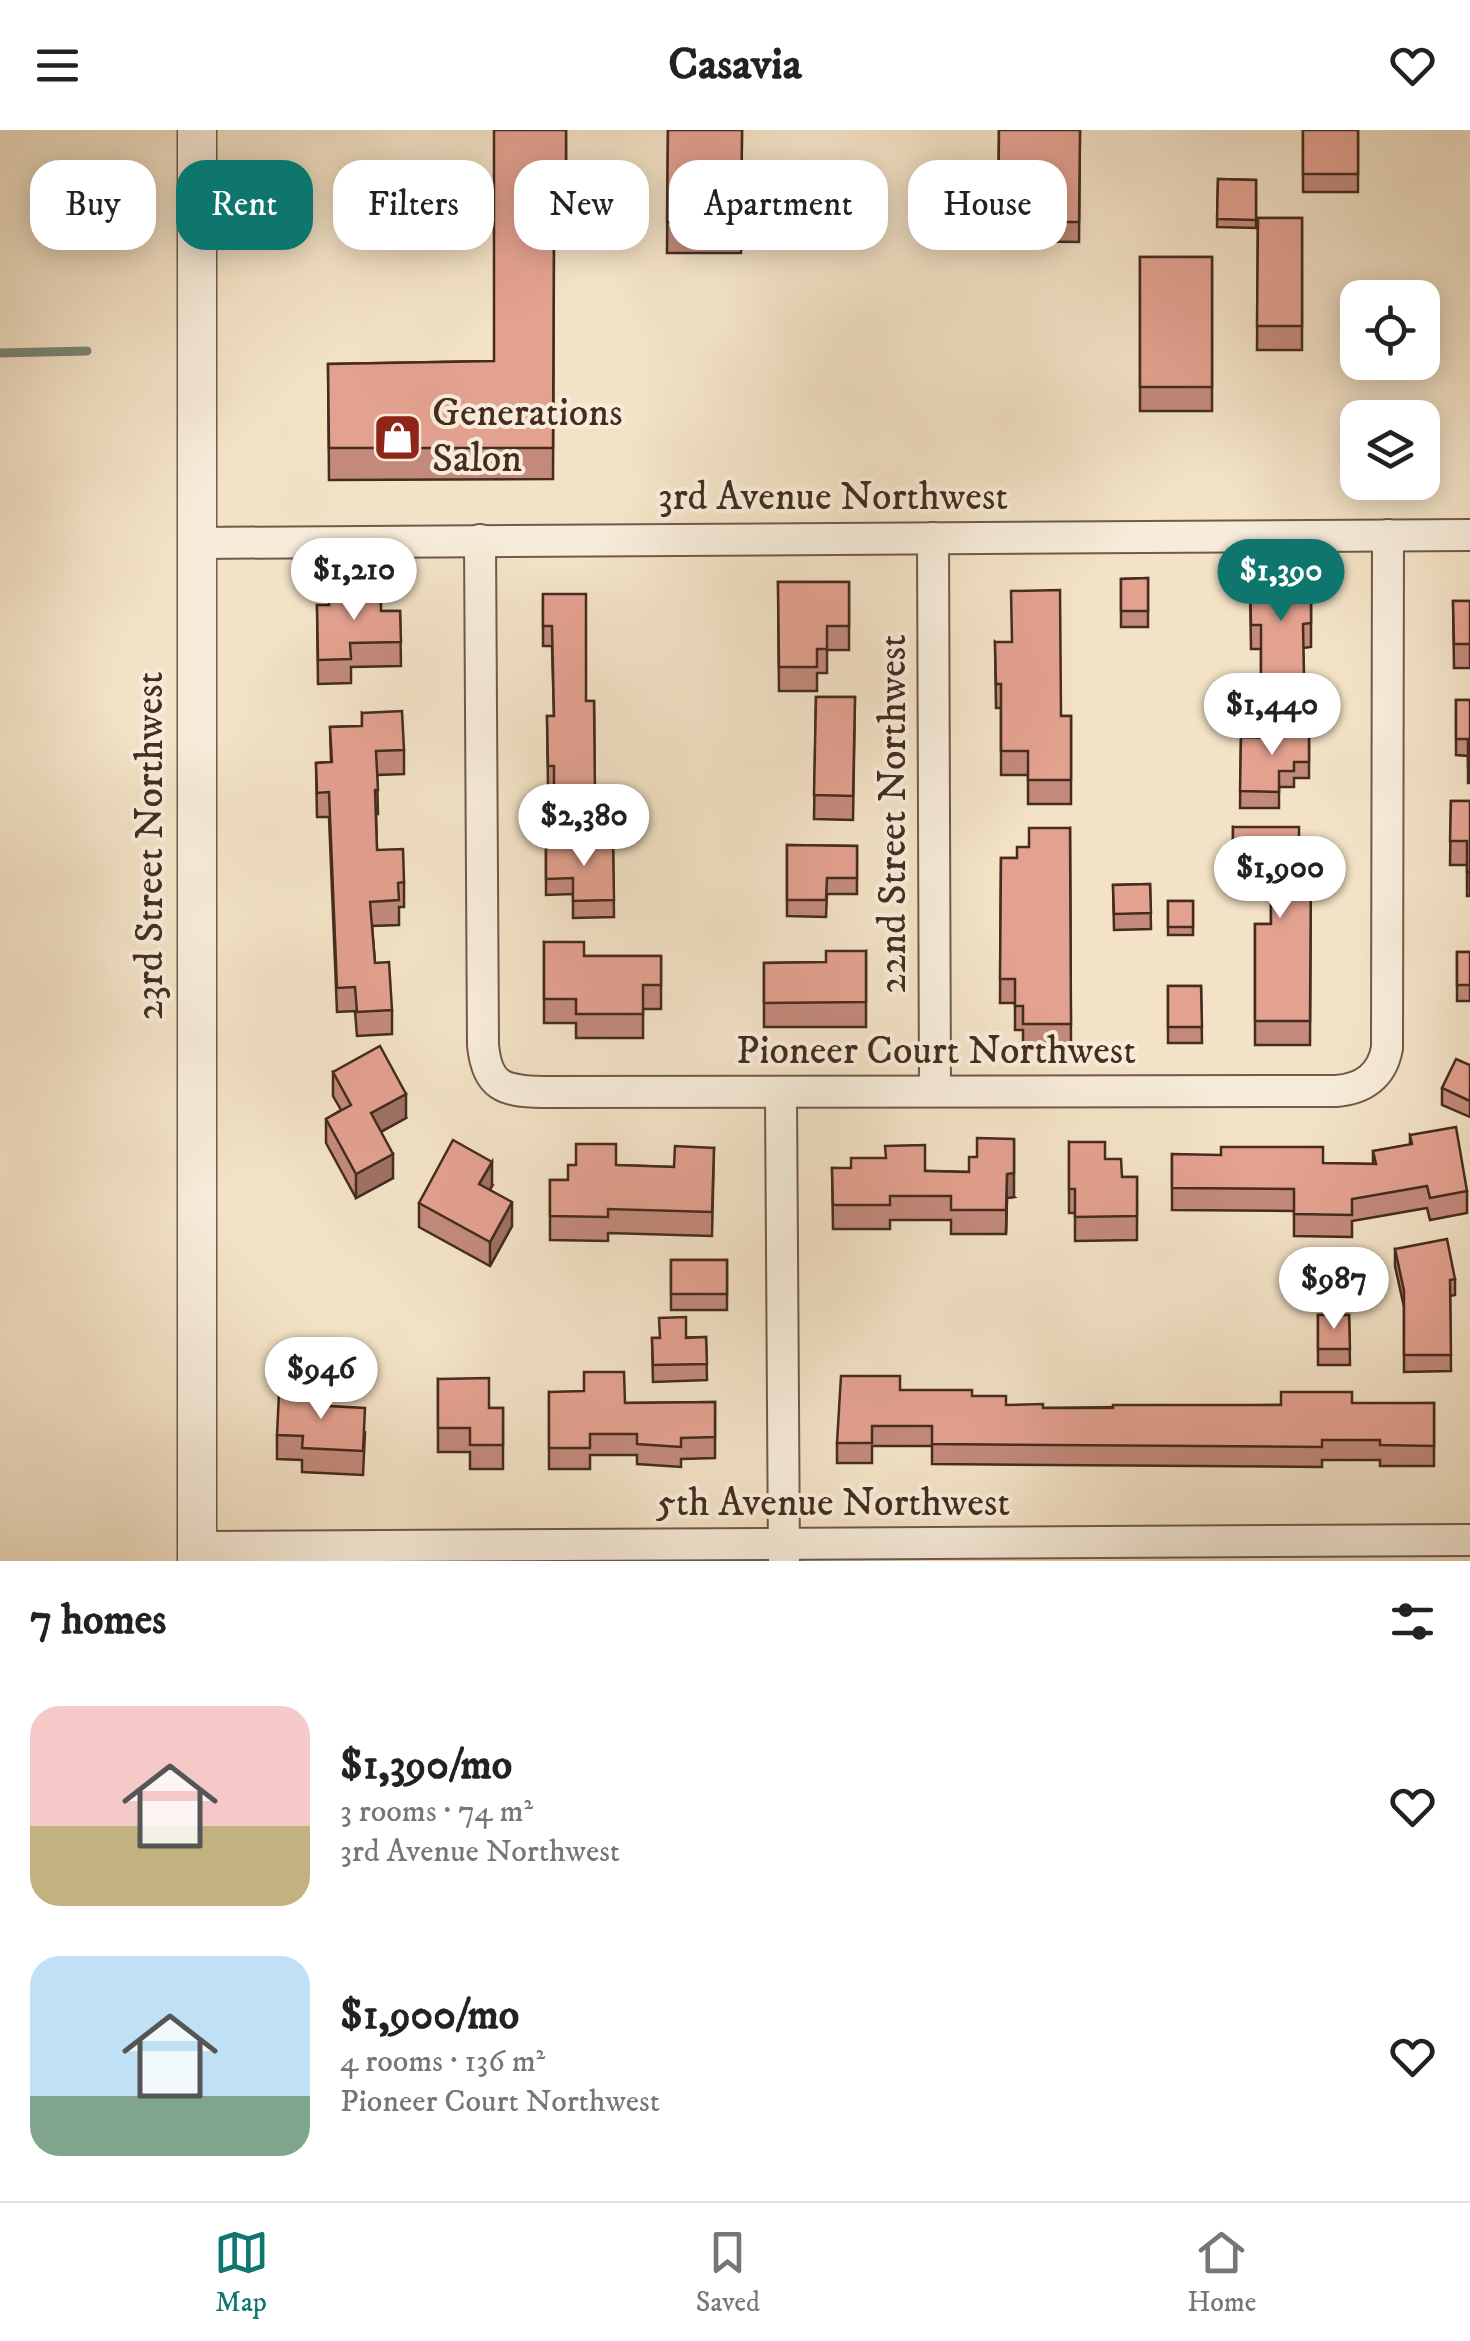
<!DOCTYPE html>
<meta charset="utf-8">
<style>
:root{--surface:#fff;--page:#f2f2f2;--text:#222;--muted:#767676;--line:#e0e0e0;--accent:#0f766e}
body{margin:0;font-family:"IM FELL DW Pica",serif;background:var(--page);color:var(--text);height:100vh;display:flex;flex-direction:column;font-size:38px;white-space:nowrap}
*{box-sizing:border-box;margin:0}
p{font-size:32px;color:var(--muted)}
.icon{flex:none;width:55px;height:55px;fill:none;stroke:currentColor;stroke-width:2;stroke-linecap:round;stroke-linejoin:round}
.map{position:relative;height:1431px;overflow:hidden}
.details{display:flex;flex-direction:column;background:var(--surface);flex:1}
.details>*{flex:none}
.hud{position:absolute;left:30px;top:30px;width:1410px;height:90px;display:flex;gap:20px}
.fabs{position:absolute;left:1340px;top:150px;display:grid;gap:20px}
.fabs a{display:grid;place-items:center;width:100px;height:100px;border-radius:20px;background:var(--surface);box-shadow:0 5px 25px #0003;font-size:50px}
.price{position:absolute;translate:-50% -85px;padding:0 22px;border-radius:35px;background:#fff;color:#222;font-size:32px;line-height:65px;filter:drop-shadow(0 2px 5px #0008)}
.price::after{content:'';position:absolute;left:50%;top:60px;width:30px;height:22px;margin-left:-15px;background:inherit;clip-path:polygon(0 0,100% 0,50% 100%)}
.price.on{background:var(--accent);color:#fff}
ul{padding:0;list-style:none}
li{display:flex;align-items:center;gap:30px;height:250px;padding:0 30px}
li span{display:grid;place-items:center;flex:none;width:280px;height:200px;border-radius:30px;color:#555}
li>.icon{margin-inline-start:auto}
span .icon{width:120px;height:120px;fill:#fffc;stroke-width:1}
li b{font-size:42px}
h2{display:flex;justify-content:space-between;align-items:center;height:120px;padding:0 30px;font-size:42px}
.chip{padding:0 35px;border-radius:30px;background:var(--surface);box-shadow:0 5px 25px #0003;font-size:35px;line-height:90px}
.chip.on{background:var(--accent);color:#fff}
header{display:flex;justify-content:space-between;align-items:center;height:130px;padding:0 30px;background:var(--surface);font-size:45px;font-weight:700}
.dock{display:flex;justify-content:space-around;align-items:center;height:140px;border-top:2px solid var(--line);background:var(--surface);font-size:28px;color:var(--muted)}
.dock a{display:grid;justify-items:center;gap:5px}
.dock .on{color:var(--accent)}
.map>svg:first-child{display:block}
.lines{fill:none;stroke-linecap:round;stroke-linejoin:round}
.stream{stroke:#7a8475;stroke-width:9}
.minor-casing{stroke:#705a48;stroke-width:34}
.tertiary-casing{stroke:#705a48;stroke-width:41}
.minor{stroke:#f7ecda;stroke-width:30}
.tertiary{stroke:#f7ecda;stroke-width:38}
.wall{fill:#c38a7c;stroke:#452c1e;stroke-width:2.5}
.shaded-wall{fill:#9f7165;stroke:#452c1e;stroke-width:2.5}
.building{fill:#e3a190;stroke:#452c1e;stroke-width:2.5}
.labels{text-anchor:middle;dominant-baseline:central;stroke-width:8;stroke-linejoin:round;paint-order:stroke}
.poi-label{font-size:40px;fill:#452c1e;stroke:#f7ecda;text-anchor:start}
.street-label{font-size:40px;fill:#452c1e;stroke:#f7ecda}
</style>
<header><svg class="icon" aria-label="menu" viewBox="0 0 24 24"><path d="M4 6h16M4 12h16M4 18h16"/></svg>Casavia<svg class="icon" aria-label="heart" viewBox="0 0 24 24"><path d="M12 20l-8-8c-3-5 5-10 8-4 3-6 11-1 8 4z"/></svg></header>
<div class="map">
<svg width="1470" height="1431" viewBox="0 0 1470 1431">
<rect width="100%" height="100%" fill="#f3e2c6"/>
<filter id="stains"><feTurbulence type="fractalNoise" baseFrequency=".002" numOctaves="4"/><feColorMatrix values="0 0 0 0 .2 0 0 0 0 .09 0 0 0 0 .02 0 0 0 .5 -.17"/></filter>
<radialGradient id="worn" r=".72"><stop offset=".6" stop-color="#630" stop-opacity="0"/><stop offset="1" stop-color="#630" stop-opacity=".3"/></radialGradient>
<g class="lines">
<!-- stream -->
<path class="stream" d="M 0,223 L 87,221"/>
<defs>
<g id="minor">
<path d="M 933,408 L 935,960"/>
<path d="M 480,410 L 483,915 C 487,957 504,961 542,962 L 1336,961 C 1363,959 1382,946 1387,918 L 1388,405"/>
<path d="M 196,413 L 1470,405"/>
<path d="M 781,964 L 784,1431"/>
<path d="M 197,1417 L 1470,1410"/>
</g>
<path id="tertiary" d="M 197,1431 L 197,0"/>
</defs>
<!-- minor casing -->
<use href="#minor" class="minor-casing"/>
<!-- tertiary casing -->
<use href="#tertiary" class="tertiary-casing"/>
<!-- minor -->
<use href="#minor" class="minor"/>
<!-- tertiary -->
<use href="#tertiary" class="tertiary"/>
</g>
<!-- wall -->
<g class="wall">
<path d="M 566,0 L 566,115 L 554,115 L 553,349 L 329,350 L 328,234 L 494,231 Z"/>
<path d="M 668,0 L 742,0 L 741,123 L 667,123 Z"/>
<path d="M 999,0 L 1080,0 L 1079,112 L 998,111 Z"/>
<rect x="1303" y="0" width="55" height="62"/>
<path d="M 1218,49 L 1256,50 L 1256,98 L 1217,97 Z"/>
<path d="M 1258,88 L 1302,88 L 1302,220 L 1257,220 Z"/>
<rect x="1140" y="127" width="72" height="154"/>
<path d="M 1148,448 L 1148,497 L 1121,497 L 1121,449 Z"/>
<path d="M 1250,450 L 1311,450 L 1311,517 L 1303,518 L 1304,571 L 1261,571 L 1261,519 L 1251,519 Z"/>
<path d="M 778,452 L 849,452 L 849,520 L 827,520 L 827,543 L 817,543 L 817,561 L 779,561 Z"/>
<path d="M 543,464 L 586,571 L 594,571 L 595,686 L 554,686 L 554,657 L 548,657 L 547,586 L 554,586 L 552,516 L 543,516 Z"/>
<path d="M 1453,471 L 1470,471 L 1470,538 L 1454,538 Z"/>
<path d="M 317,475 L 381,481 L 400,481 L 401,536 L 351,537 L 351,553 L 318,554 Z"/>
<path d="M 995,512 L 1061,586 L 1071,586 L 1071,674 L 1028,674 L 1028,645 L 1001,645 L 1001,578 L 996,578 Z"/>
<path d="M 816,567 L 855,567 L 853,690 L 814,689 Z"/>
<path d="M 1456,570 L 1470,570 L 1470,653 L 1468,653 L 1468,626 L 1456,625 Z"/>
<path d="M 362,583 L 404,620 L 404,644 L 377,645 L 378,684 L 376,684 L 377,720 L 404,752 L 404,777 L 399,777 L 399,795 L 372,796 L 375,833 L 392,880 L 392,904 L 357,906 L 355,881 L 337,882 L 329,687 L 317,687 L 316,633 L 331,632 L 330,597 L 362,596 Z"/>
<path d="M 1309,596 L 1309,648 L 1294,648 L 1294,657 L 1279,657 L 1279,678 L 1240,678 L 1241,607 L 1275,608 Z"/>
<path d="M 1451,671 L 1470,671 L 1470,766 L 1467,766 L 1467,735 L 1450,735 Z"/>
<path d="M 1233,697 L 1299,725 L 1311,725 L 1310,915 L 1255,915 L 1255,794 L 1271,794 L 1271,766 L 1233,766 Z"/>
<path d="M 1070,698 L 1071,919 L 1023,918 L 1023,900 L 1015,900 L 1015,873 L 1000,873 L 1001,728 L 1017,728 L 1029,717 Z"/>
<path d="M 613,714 L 614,787 L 573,788 L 573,764 L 546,765 L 546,715 Z"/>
<path d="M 787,715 L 857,716 L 857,764 L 827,764 L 826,787 L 787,786 Z"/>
<path d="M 1150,754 L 1151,799 L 1114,800 L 1113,755 Z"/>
<rect x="1168" y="771" width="25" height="34"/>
<path d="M 544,812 L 584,826 L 661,826 L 661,879 L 643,879 L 643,908 L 576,908 L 576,893 L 544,893 Z"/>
<path d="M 866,821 L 866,897 L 764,897 L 764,833 L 826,832 Z"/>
<rect x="1457" y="822" width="13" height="49"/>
<path d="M 1168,856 L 1201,856 L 1202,913 L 1168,913 Z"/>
<path d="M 1470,935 L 1470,987 L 1442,975 L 1442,958 Z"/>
<path d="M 333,942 L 406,988 L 381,1002 L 393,1048 L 356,1068 L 326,1013 L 326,989 L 341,980 L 333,966 Z"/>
<path d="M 1410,1005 L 1467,1061 L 1467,1083 L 1430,1090 L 1427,1078 L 1352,1091 L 1352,1107 L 1294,1106 L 1294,1081 L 1172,1080 L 1172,1024 L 1323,1033 L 1373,1034 L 1373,1021 L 1410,1015 Z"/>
<path d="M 1069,1012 L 1105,1029 L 1122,1047 L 1137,1047 L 1137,1110 L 1075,1111 L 1075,1083 L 1069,1083 Z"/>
<path d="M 714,1018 L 712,1106 L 608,1103 L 608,1111 L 550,1110 L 550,1050 L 568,1050 L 616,1035 L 674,1037 Z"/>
<path d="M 832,1038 L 969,1042 L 1014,1067 L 1007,1068 L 1006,1104 L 951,1104 L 951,1090 L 890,1090 L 890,1099 L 833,1099 Z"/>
<path d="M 492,1056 L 490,1059 L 512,1096 L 490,1136 L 419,1097 L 419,1073 Z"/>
<path d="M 1395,1119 L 1455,1149 L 1455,1165 L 1450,1166 L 1451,1241 L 1404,1242 L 1404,1177 L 1395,1136 Z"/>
<rect x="671" y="1130" width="56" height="50"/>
<path d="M 1318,1185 L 1349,1185 L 1350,1235 L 1318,1235 Z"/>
<path d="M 706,1207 L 707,1250 L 653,1252 L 652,1208 Z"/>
<path d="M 438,1249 L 489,1278 L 503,1278 L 503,1339 L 470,1339 L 470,1322 L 438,1322 Z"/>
<path d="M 900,1260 L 972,1266 L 1006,1275 L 1043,1278 L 1434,1273 L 1434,1336 L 1380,1336 L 1380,1330 L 1322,1330 L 1322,1337 L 932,1334 L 932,1316 L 872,1316 L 872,1333 L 837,1333 L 837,1313 Z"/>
<path d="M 549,1262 L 625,1273 L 715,1272 L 715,1328 L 681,1329 L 681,1337 L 637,1334 L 637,1325 L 590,1325 L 590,1339 L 549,1339 Z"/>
<path d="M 330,1277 L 365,1302 L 363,1345 L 302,1342 L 302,1330 L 277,1329 L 277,1305 Z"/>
</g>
<!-- shaded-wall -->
<g class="shaded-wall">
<path d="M 406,964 L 406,988 L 371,1007 L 371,983 Z"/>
<path d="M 1014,1009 L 1014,1067 L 1007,1068 L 1006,1104 L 1007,1044 Z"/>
<path d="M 393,1024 L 393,1048 L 356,1068 L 356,1044 Z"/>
<path d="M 492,1032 L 492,1056 L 479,1078 L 479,1054 Z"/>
<path d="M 512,1072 L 512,1096 L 490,1136 L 490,1112 Z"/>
</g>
<!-- building -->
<g class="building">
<path d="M 494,0 L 566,0 L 566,84 L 554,84 L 553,318 L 329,318 L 328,234 L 494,231 Z"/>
<path d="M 668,0 L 742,0 L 741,92 L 667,92 Z"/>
<path d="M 999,0 L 1080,0 L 1079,92 L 998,92 Z"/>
<rect x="1303" y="0" width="55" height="44"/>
<path d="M 1218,49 L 1256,50 L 1256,90 L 1217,89 Z"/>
<path d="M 1258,88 L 1302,88 L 1302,196 L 1257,196 Z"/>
<rect x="1140" y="127" width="72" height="130"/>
<path d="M 1148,448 L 1148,481 L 1121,481 L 1121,449 Z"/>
<path d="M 1250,450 L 1311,450 L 1311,493 L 1303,494 L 1304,547 L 1261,547 L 1261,495 L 1251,495 Z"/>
<path d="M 778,452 L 849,452 L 849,496 L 827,496 L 827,519 L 817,519 L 817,537 L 779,537 Z"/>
<path d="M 381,458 L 381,481 L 400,481 L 401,512 L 350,513 L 351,529 L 318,530 L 317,475 L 329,475 L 329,460 Z"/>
<path d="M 1060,460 L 1061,586 L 1071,586 L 1071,650 L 1028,650 L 1028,621 L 1001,621 L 1001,554 L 996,554 L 995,512 L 1012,512 L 1011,461 Z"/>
<path d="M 543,464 L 586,464 L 586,571 L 594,571 L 595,665 L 554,665 L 554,636 L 548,636 L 547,586 L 554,586 L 552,496 L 543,496 Z"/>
<path d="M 1453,471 L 1470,471 L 1470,514 L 1454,514 Z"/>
<path d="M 816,567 L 855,567 L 853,666 L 814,665 Z"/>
<path d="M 1456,570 L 1470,570 L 1470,636 L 1468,636 L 1468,609 L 1456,609 Z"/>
<path d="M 402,581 L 404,620 L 376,621 L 378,660 L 375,660 L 377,720 L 403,719 L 404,752 L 398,753 L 399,770 L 370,772 L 375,833 L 389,832 L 392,880 L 357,882 L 355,857 L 337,858 L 329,662 L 317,663 L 316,633 L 332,632 L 330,597 L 362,596 L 362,583 Z"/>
<path d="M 1275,596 L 1309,596 L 1309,632 L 1294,632 L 1294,641 L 1279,641 L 1279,662 L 1240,661 L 1241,607 L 1275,608 Z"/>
<path d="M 1451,671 L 1470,671 L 1470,742 L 1467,742 L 1467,711 L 1450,711 Z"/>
<path d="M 1233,697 L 1299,697 L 1299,725 L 1311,725 L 1310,891 L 1255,891 L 1255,794 L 1271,794 L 1271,742 L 1233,742 Z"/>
<path d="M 1029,698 L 1070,698 L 1071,894 L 1023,894 L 1023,876 L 1015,876 L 1015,849 L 1000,849 L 1001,728 L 1017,728 L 1017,717 L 1029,717 Z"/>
<path d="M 613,714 L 614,770 L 573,771 L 573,748 L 546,749 L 546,715 Z"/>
<path d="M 787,715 L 857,716 L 857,748 L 827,748 L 826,770 L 787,770 Z"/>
<path d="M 1150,754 L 1151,783 L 1114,784 L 1113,755 Z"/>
<rect x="1168" y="771" width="25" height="26"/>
<path d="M 544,812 L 584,812 L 584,826 L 661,826 L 661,855 L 643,855 L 643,884 L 576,884 L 576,869 L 544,869 Z"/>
<path d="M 826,821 L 866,821 L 866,872 L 764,873 L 764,833 L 826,832 Z"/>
<rect x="1457" y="822" width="13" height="33"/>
<path d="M 1168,856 L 1201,856 L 1202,897 L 1168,897 Z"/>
<path d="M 380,916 L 406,964 L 371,983 L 393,1024 L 356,1044 L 326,989 L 351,975 L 333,942 Z"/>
<path d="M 1456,929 L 1470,935 L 1470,971 L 1442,958 Z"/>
<path d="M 1456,997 L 1467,1061 L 1430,1068 L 1427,1056 L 1352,1069 L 1352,1085 L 1294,1084 L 1294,1059 L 1172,1058 L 1172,1024 L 1221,1025 L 1221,1017 L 1323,1017 L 1323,1033 L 1376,1034 L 1373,1021 L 1412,1014 L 1410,1005 Z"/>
<path d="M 977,1008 L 1014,1009 L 1014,1043 L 1007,1044 L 1006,1080 L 951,1080 L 951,1066 L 890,1066 L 890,1075 L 833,1075 L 832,1038 L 851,1038 L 851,1028 L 886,1028 L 885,1016 L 925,1015 L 925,1041 L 969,1042 L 969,1027 L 977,1027 Z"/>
<path d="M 453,1010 L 492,1032 L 479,1054 L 512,1072 L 490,1112 L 419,1073 Z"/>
<path d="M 1069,1012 L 1105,1012 L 1105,1029 L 1121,1029 L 1122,1047 L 1137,1047 L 1137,1086 L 1075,1087 L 1075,1059 L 1069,1059 Z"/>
<path d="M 576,1014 L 616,1014 L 616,1035 L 674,1037 L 675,1016 L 714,1018 L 712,1082 L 608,1079 L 608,1087 L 550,1086 L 550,1050 L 568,1050 L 568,1035 L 576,1035 Z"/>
<path d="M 1447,1109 L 1455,1149 L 1450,1150 L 1451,1225 L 1404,1225 L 1404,1161 L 1395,1119 Z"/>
<rect x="671" y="1130" width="56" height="34"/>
<path d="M 1318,1185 L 1349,1185 L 1350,1219 L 1318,1219 Z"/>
<path d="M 686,1187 L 686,1208 L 706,1207 L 707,1234 L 653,1235 L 652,1208 L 660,1208 L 659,1188 Z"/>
<path d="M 584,1242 L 624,1242 L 625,1273 L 715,1272 L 715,1307 L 681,1308 L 681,1317 L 637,1314 L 637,1304 L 590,1304 L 590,1318 L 549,1318 L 549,1262 L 584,1261 Z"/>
<path d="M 841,1246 L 900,1246 L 900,1260 L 972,1260 L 972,1266 L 1006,1266 L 1006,1275 L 1043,1274 L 1043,1278 L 1113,1278 L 1113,1275 L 1281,1275 L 1281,1262 L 1352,1262 L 1352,1273 L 1434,1273 L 1434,1316 L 1380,1315 L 1380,1310 L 1322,1310 L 1322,1317 L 932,1314 L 932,1296 L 872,1296 L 872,1313 L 837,1313 Z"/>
<path d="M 489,1248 L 489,1278 L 503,1278 L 503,1315 L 470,1315 L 470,1298 L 438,1298 L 438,1249 Z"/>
<path d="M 279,1263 L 330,1265 L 329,1276 L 365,1278 L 363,1321 L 302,1318 L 303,1306 L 277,1305 Z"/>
</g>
<!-- icons -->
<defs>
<symbol id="shop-square" viewBox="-11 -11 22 22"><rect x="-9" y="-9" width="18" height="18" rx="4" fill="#8f2418" stroke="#f7ecda"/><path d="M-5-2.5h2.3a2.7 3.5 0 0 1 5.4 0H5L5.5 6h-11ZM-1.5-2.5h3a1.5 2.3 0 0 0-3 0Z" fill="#fff"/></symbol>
</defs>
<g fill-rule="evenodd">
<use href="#shop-square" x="370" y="280" width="55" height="55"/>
</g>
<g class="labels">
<!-- poi labels -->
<g class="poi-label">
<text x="432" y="284">Generations<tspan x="432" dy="46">Salon</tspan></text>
</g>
<!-- street labels -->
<g class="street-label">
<text x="833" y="368">3rd Avenue Northwest</text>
<text transform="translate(894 684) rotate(-90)">22nd Street Northwest</text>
<text transform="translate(151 716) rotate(-90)">23rd Street Northwest</text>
<text x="936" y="922">Pioneer Court Northwest</text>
<text x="833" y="1374">5th Avenue Northwest</text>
</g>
</g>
<rect width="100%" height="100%" filter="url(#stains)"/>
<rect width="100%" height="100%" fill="url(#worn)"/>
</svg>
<div class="fabs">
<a><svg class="icon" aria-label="locate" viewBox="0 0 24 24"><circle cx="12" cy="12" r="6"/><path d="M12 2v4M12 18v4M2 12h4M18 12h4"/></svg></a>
<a><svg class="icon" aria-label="layers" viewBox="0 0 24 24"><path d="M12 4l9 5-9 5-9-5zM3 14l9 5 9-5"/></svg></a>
</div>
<b class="price" style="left:354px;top:493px">$1,210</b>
<b class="price on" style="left:1281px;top:494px">$1,390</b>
<b class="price" style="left:1272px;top:628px">$1,440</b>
<b class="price" style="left:584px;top:739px">$2,380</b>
<b class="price" style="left:1280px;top:791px">$1,900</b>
<b class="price" style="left:1334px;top:1202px">$987</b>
<b class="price" style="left:321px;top:1292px">$946</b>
<div class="hud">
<a class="chip">Buy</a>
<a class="chip on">Rent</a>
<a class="chip">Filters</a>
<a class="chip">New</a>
<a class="chip">Apartment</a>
<a class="chip">House</a>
</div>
</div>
<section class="details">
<h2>7 homes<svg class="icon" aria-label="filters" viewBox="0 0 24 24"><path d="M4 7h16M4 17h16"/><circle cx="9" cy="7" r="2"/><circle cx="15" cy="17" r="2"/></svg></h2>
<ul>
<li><span style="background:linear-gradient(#f6c9c9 60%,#c2b280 0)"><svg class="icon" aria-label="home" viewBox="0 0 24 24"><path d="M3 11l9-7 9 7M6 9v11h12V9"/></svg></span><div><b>$1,390/mo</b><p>3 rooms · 74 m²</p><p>3rd Avenue Northwest</p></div><svg class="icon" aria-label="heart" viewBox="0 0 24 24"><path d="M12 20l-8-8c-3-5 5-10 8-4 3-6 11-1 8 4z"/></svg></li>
<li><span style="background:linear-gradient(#bfe0f5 70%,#7fa58c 0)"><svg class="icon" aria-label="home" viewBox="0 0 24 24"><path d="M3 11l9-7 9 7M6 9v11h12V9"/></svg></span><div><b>$1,900/mo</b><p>4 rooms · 136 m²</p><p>Pioneer Court Northwest</p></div><svg class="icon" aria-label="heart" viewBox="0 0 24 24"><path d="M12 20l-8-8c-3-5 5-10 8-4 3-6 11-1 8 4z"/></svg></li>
</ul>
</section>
<nav class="dock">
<a class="on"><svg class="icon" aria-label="map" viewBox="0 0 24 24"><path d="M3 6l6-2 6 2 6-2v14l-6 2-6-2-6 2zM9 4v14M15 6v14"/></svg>Map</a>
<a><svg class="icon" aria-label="saved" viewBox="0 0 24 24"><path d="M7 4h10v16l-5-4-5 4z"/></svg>Saved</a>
<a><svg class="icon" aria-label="home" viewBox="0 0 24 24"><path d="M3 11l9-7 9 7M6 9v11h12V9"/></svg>Home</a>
</nav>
